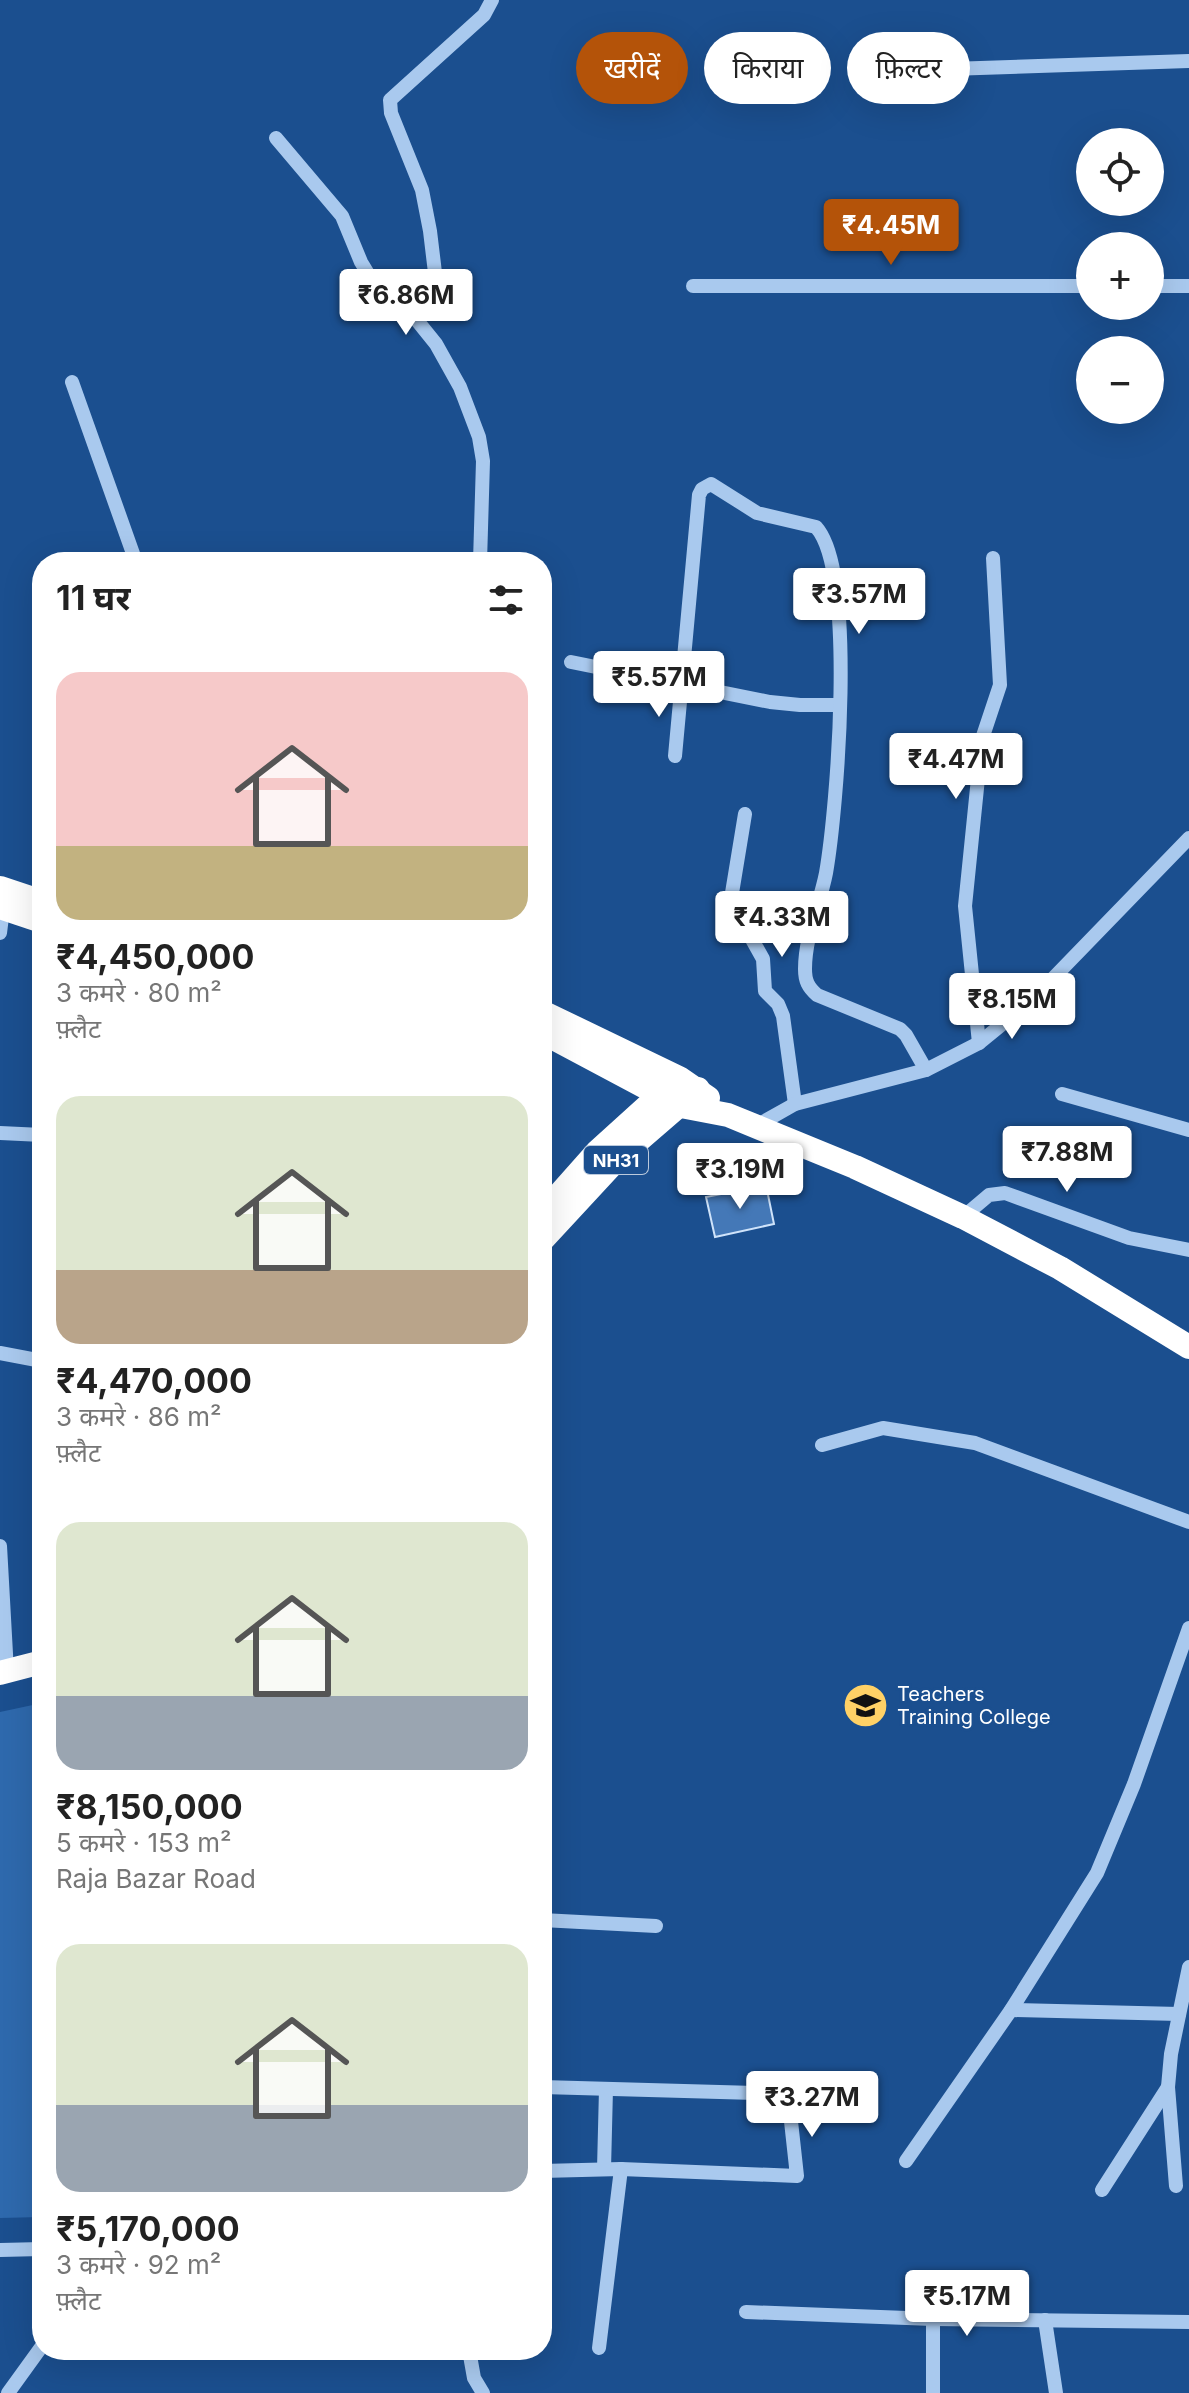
<!DOCTYPE html>
<html lang="hi">
<meta charset="utf-8">
<style>
:root{--surface:#fff;--page:#f2f2f2;--text:#222;--muted:#767676;--accent:#b45309}
body{margin:0;font-family:Inter,"Noto Sans Devanagari",sans-serif;background:var(--page);color:var(--text);height:100vh;display:flex;flex-direction:column;font-size:30px;white-space:nowrap}
*{box-sizing:border-box;margin:0}
p{font-size:26px;color:var(--muted)}
.icon{flex:none;width:44px;height:44px;fill:none;stroke:currentColor;stroke-width:2;stroke-linecap:round;stroke-linejoin:round}
.map{position:relative;flex:1;overflow:hidden}
.panel{position:absolute;left:32px;top:552px;width:520px;height:1808px;display:flex;flex-direction:column;background:var(--surface);border-radius:32px;box-shadow:0 8px 32px #0002}
.panel>*{flex:none}
.banner{position:absolute;left:576px;top:32px;width:492px;height:72px;display:flex;gap:16px}
.fabs{position:absolute;left:1076px;top:128px;display:grid;gap:16px}
.fabs a{display:grid;place-items:center;width:88px;height:88px;border-radius:50%;background:var(--surface);box-shadow:0 8px 32px #0002;font-size:40px}
.price{position:absolute;translate:-50% -68px;padding:0 18px;border-radius:8px;background:#fff;color:#222;font-size:26px;line-height:52px;filter:drop-shadow(0 2px 4px #0008)}
.price::after{content:'';position:absolute;left:50%;top:48px;width:24px;height:18px;margin-left:-12px;background:inherit;clip-path:polygon(0 0,100% 0,50% 100%)}
.price.active{background:var(--accent);color:#fff}
ul{padding:0;list-style:none}
li{display:grid;align-content:center;gap:16px;height:424px;padding:0 24px}
li span{display:grid;place-items:center;height:248px;border-radius:24px;color:#555}
li>.icon{margin-inline-start:auto}
span .icon{width:144px;height:144px;fill:#fffc;stroke-width:1}
li b{font-size:34px}
h2{display:flex;justify-content:space-between;align-items:center;height:96px;padding:0 24px;font-size:34px}
.chip{padding:0 28px;border-radius:36px;background:var(--surface);box-shadow:0 8px 32px #0002;font-size:28px;line-height:72px}
.chip.active{background:var(--accent);color:#fff}
.map>svg:first-child{display:block}
.green{fill:#2e69ad}
.building{fill:#4478b7;stroke:#cfe3fa;stroke-width:2}
.lines{fill:none;stroke-linecap:round;stroke-linejoin:round}
.minor{stroke:#a9c9ee;stroke-width:14}
.highway{stroke:#fff;stroke-width:24}
.labels{text-anchor:middle;dominant-baseline:central;stroke-width:6;stroke-linejoin:round;paint-order:stroke}
.shield{fill:#1b4f8f;stroke:#bbcadd;stroke-width:2}
.shield-label{font-size:18px;font-weight:bold;fill:#fff}
.poi-label{font-size:20px;fill:#fff;stroke:#1b4f8f;text-anchor:start}
</style>
<div class="map">
<svg width="1189" height="2393" viewBox="0 0 1189 2393">
<rect width="100%" height="100%" fill="#1b4f8f"/>
<!-- green -->
<path class="green" d="M 42,1703 L 42,2217 L 0,2218 L 0,1712 Z"/>
<!-- building -->
<path class="building" d="M 766,1185 L 774,1224 L 715,1237 L 706,1197 Z"/>
<g class="lines">
<!-- minor -->
<g class="minor">
<path d="M 889,71 L 1189,61"/>
<path d="M 276,138 L 342,216 L 361,262 L 373,282 L 411,313 L 436,344 L 460,387 L 479,437 L 483,461 L 480,562"/>
<path d="M 693,286 L 1090,286"/>
<path d="M 1150,286 L 1189,286"/>
<path d="M 411,313 L 432,295 L 436,281 L 430,231 L 422,190 L 391,113 L 390,100 L 484,15 L 492,0"/>
<path d="M 72,382 L 136,562"/>
<path d="M 571,662 L 770,702 L 800,705 L 839,705"/>
<path d="M 675,756 L 699,495 L 702,489 L 711,484 L 757,513 L 816,527 C 857,572 837,810 826,873 C 820,904 805,936 805,969 C 805,981 808,987 817,995 L 900,1029 L 906,1035 L 926,1070"/>
<path d="M 745,814 L 732,893 L 739,916 L 763,959 L 765,991 L 778,1004 L 783,1016 L 795,1104"/>
<path d="M 0,933 L 3,909"/>
<path d="M 979,1043 L 965,906 L 982,739 L 1000,685 L 993,558"/>
<path d="M 1062,1094 L 1189,1130"/>
<path d="M 756,1126 L 795,1104 L 926,1070 L 979,1043 L 1032,1000 L 1189,838"/>
<path d="M 0,1133 L 42,1135"/>
<path d="M 963,1217 L 989,1195 L 1005,1193 L 1129,1238 L 1189,1250"/>
<path d="M 0,1353 L 42,1361"/>
<path d="M 822,1445 L 883,1428 L 975,1443 L 1189,1522"/>
<path d="M 0,1546 L 7,1672"/>
<path d="M 542,1920 L 656,1926"/>
<path d="M 1011,2010 L 1179,2014"/>
<path d="M 542,2087 L 788,2094 L 797,2176 L 621,2169 L 542,2171"/>
<path d="M 906,2161 L 1011,2010 L 1097,1873 L 1134,1784 L 1189,1628"/>
<path d="M 604,2169 L 606,2089"/>
<path d="M 1176,2186 L 1168,2087 L 1171,2054 L 1189,1967"/>
<path d="M 1102,2190 L 1168,2087"/>
<path d="M 0,2250 L 42,2249"/>
<path d="M 746,2312 L 933,2319 L 1189,2322"/>
<path d="M 933,2319 L 933,2393"/>
<path d="M 1045,2320 L 1056,2393"/>
<path d="M 599,2348 L 621,2169"/>
<path d="M 444,2350 L 469,2352"/>
<path d="M 469,2350 L 474,2378 L 483,2393"/>
<path d="M 8,2393 L 42,2346"/>
</g>
<!-- highway -->
<g class="highway">
<path d="M 0,888 L 42,902"/>
<path d="M 0,907 L 42,921"/>
<path d="M 542,1012 L 679,1078 L 708,1098"/>
<path d="M 542,1032 L 681,1106 L 728,1115 L 855,1167 L 963,1217 L 1060,1268 L 1189,1347"/>
<path d="M 542,1214 L 597,1152 L 671,1085"/>
<path d="M 542,1240 L 617,1159 L 698,1089"/>
<path d="M 0,1673 L 42,1662"/>
</g>
</g>
<!-- icons -->
<defs>
<symbol id="university-disc" viewBox="-11 -11 22 22"><circle r="9.5" fill="#ffd166" stroke="#1b4f8f"/><path d="M0-5L7-2L0 1L-7-2ZM-4 1L0 2.5L4 1V4Q0 6-4 4Z" fill="#111"/></symbol>
</defs>
<g fill-rule="evenodd">
<use href="#university-disc" x="840" y="1680" width="51" height="51"/>
</g>
<g class="labels">
<!-- shield labels -->
<rect class="shield" x="584" y="1146" width="64" height="28" rx="6"/>
<g class="shield-label">
<text x="616" y="1160">NH31</text>
</g>
<!-- poi labels -->
<g class="poi-label">
<text x="897" y="1694">Teachers<tspan x="897" dy="23">Training College</tspan></text>
</g>
</g>
</svg>
<div class="fabs">
<a><svg class="icon" aria-label="locate" viewBox="0 0 24 24"><circle cx="12" cy="12" r="6"/><path d="M12 2v4M12 18v4M2 12h4M18 12h4"/></svg></a>
<a>+</a>
<a>−</a>
</div>
<b class="price active" style="left:891px;top:267px">₹4.45M</b>
<b class="price" style="left:406px;top:337px">₹6.86M</b>
<b class="price" style="left:859px;top:636px">₹3.57M</b>
<b class="price" style="left:659px;top:719px">₹5.57M</b>
<b class="price" style="left:956px;top:801px">₹4.47M</b>
<b class="price" style="left:782px;top:959px">₹4.33M</b>
<b class="price" style="left:1012px;top:1041px">₹8.15M</b>
<b class="price" style="left:1067px;top:1194px">₹7.88M</b>
<b class="price" style="left:740px;top:1211px">₹3.19M</b>
<b class="price" style="left:812px;top:2139px">₹3.27M</b>
<b class="price" style="left:967px;top:2338px">₹5.17M</b>
<div class="banner">
<a class="chip active">खरीदें</a>
<a class="chip">किराया</a>
<a class="chip">फ़िल्टर</a>
</div>
<section class="panel">
<h2>11 घर<svg class="icon" aria-label="filters" viewBox="0 0 24 24"><path d="M4 7h16M4 17h16"/><circle cx="9" cy="7" r="2"/><circle cx="15" cy="17" r="2"/></svg></h2>
<ul>
<li><span style="background:linear-gradient(#f6c9c9 70%,#c2b280 0)"><svg class="icon" aria-label="home" viewBox="0 0 24 24"><path d="M3 11l9-7 9 7M6 9v11h12V9"/></svg></span><div><b>₹4,450,000</b><p>3 कमरे · 80 m²</p><p>फ़्लैट</p></div></li>
<li><span style="background:linear-gradient(#dfe7d0 70%,#b9a48a 0)"><svg class="icon" aria-label="home" viewBox="0 0 24 24"><path d="M3 11l9-7 9 7M6 9v11h12V9"/></svg></span><div><b>₹4,470,000</b><p>3 कमरे · 86 m²</p><p>फ़्लैट</p></div></li>
<li><span style="background:linear-gradient(#dfe7d0 70%,#9aa5b1 0)"><svg class="icon" aria-label="home" viewBox="0 0 24 24"><path d="M3 11l9-7 9 7M6 9v11h12V9"/></svg></span><div><b>₹8,150,000</b><p>5 कमरे · 153 m²</p><p>Raja Bazar Road</p></div></li>
<li><span style="background:linear-gradient(#dfe7d0 65%,#9aa5b1 0)"><svg class="icon" aria-label="home" viewBox="0 0 24 24"><path d="M3 11l9-7 9 7M6 9v11h12V9"/></svg></span><div><b>₹5,170,000</b><p>3 कमरे · 92 m²</p><p>फ़्लैट</p></div></li>
</ul>
</section>
</div>
